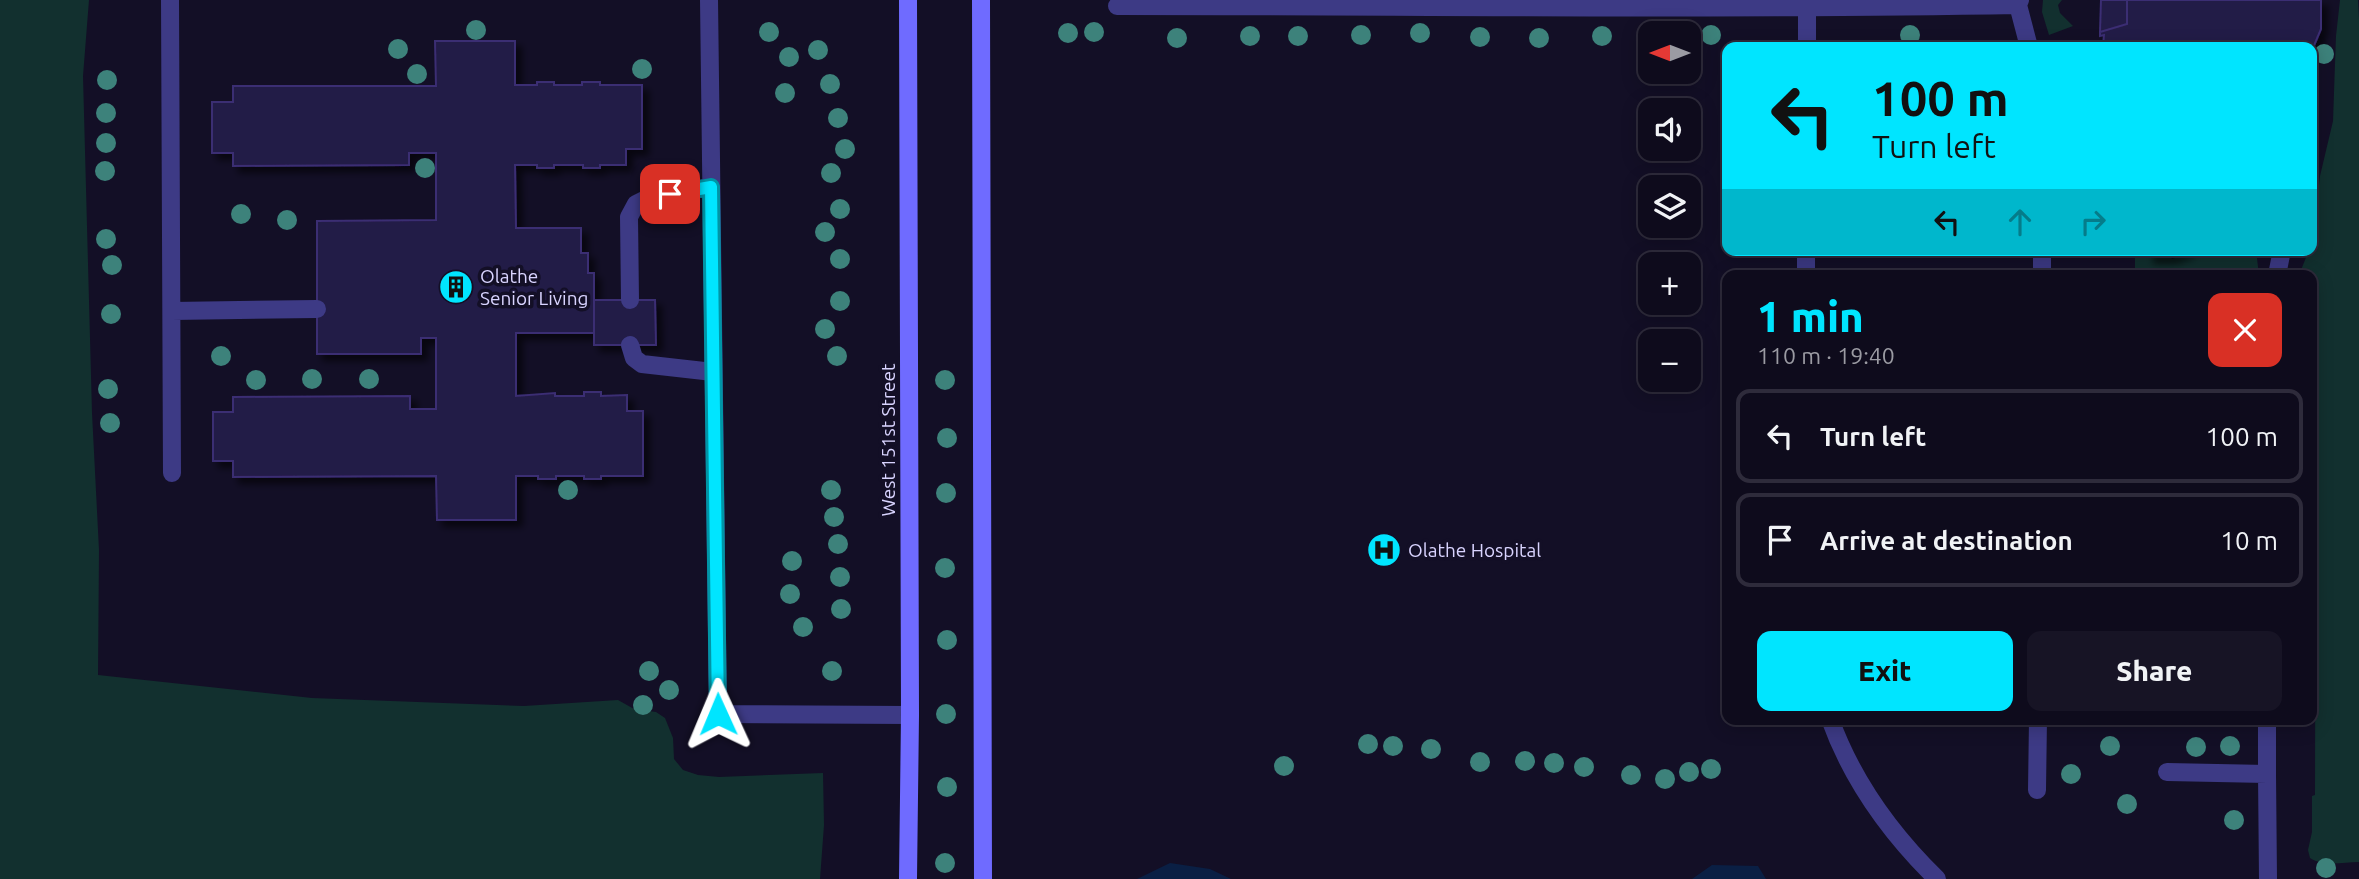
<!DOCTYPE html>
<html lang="en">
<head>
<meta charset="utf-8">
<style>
  body { margin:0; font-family:Ubuntu,sans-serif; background:#171425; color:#f1f3f6; height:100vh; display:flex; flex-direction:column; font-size:26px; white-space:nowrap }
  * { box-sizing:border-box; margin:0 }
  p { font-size:23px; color:#9b9ba3 }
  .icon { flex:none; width:38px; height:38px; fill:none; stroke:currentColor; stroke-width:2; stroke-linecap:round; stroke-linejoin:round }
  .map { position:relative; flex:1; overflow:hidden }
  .side { position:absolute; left:1722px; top:270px; width:595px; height:455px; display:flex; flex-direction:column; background:#0e0b1c; border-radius:14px; box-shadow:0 4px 18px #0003,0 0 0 2px #2e2b3b }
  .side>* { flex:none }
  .hud { position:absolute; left:1722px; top:42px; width:595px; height:214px; border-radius:14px; box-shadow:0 4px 18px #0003,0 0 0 2px #2e2b3b; background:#00e5ff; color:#111; overflow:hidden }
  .needle { width:46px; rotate:270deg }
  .fabs { position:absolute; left:1638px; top:21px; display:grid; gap:14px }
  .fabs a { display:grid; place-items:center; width:63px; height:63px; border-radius:14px; background:#0e0b1c; box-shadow:0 4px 18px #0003,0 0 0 2px #2e2b3b; font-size:35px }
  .pin { position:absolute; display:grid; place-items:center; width:60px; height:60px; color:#fff; margin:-30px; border-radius:14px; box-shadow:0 4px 10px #0006 }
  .me { position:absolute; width:77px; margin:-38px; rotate:359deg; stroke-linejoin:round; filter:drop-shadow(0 0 5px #0008) }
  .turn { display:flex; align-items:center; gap:24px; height:147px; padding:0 35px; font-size:32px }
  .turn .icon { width:91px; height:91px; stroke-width:2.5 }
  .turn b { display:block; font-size:49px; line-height:60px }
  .lanes { display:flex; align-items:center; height:66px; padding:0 35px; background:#0003; justify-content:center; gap:35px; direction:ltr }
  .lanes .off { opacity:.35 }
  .round { display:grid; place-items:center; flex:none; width:74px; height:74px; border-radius:14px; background:#171425 }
  .head { display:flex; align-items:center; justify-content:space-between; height:119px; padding:0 35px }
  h1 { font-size:42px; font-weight:800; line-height:52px; color:#00e5ff }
  .primary-button { display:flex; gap:14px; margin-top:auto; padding:14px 35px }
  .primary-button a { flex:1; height:80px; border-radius:14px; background:#00e5ff; color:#111; font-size:28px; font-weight:800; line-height:80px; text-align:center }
  .primary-button a+a { background:#171425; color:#f1f3f6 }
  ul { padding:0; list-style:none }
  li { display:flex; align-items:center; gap:21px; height:94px; margin:0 14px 10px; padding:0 21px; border:4px solid #2e2b3b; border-radius:14px }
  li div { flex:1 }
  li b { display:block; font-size:26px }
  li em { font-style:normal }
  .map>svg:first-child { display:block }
  .green { fill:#12302f }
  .water { fill:#0a1f44 }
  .building { fill:#241b47; stroke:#3b2d73; stroke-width:2; filter:url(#shadow) }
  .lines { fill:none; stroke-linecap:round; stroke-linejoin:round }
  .lane { stroke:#3d3a85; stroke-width:18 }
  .street { stroke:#3d3a85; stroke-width:18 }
  .secondary { stroke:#6f6bff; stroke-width:18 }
  .tree { fill:#3d827b }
  .route-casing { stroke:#0095a6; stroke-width:18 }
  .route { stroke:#00e5ff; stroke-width:12 }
  .labels { text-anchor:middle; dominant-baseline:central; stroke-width:7; stroke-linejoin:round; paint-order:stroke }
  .poi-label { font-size:19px; fill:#d9d4ff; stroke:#130f26; text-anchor:start }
  .street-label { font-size:19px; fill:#d9d4ff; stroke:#130f26 }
</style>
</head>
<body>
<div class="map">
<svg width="2359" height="879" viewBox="0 0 2359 879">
  <defs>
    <filter id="shadow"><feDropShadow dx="6" dy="6" stdDeviation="3.5" flood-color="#0009"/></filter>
  </defs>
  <rect width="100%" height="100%" fill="#130f26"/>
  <path class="green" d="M0 0H89L83 76 92 413 99 550 98 675 312 698 524 706 618 700 634 709 656 712 665 718 673 738 674 759 683 770 698 775 719 777 823 773 824 825 820 879H0Z
    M2043 0H2062L2058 5 2060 13 2073 26 2049 35 2042 12Z
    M2340 0H2358L2359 19V862C2343 862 2324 867 2310 858L2308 850 2312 832V796L2315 795 2316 330 2312 329V275H2299L2309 250H2312L2320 176 2333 121 2336 36Z
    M2135 250H2148V257H2171L2172 259 2200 250H2256L2259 275H2135Z"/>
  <path class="water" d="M1170 863 1210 869 1231 879H1137Z
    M1712 865 1758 866 1766 879H1692Z"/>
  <path class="building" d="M2101 0H2127V24L2100 32Z
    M2127 0H2321V29L2313 48 2103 47 2104 35 2100 36V32L2127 24Z
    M435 41H515V85H537V82H554V85H582V82H600V85H642V149H626V165H600V168H583V165H554V168H537V165H515L516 228H581V253H588V273H594V333H516V396L555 393V396H584V392H601V396L627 395V411H643V476H601V479H584V476H556V479H538V476H516V520H437L436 476 233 477V461H213V412H233V397L410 396V409H436V338H421V354H317V221L436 220V153H409V165L233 166V153H212V102H233V86H436Z
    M2148 250H2190L2171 257H2148Z
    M594 300H655L656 345H594Z"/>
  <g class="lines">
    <path class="lane" d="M170 0 172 473
      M709 0 718 714 910 715
      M2020 0 2018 5 2029 47
      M1117 6C1417 6 1718 10 2018 5
      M2042 250V275
      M2277 275 2282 250
      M630 300 629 217 636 204 650 197 711 187
      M172 311 317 309
      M630 345 634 358 642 364 713 372
      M2267 719V774
      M2167 772 2267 774 2268 879
      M2037 790 2038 719"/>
    <path class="street" d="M1807 47V0
      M1806 275V250
      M1830 719C1852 780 1891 834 1937 879"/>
    <path class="secondary" d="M908 0 910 715 908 879
      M981 0 983 879"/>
  </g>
  <g class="tree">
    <circle cx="476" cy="30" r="10"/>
    <circle cx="769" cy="32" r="10"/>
    <circle cx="1094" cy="32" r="10"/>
    <circle cx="1068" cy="33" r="10"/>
    <circle cx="1420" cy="33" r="10"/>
    <circle cx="1361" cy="35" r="10"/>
    <circle cx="1711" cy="35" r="10"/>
    <circle cx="1910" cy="35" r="10"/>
    <circle cx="1250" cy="36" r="10"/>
    <circle cx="1298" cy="36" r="10"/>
    <circle cx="1602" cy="36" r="10"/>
    <circle cx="1480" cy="37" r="10"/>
    <circle cx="1177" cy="38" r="10"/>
    <circle cx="1539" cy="38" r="10"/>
    <circle cx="398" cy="49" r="10"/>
    <circle cx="818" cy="50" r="10"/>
    <circle cx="2324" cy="54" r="10"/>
    <circle cx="789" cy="57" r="10"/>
    <circle cx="642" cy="69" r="10"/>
    <circle cx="417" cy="74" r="10"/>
    <circle cx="107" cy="80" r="10"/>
    <circle cx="830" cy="84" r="10"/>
    <circle cx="785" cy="93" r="10"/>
    <circle cx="106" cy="113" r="10"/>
    <circle cx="838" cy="118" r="10"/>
    <circle cx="106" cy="143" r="10"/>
    <circle cx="845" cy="149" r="10"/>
    <circle cx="425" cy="168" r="10"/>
    <circle cx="105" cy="171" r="10"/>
    <circle cx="831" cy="173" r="10"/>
    <circle cx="840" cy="209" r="10"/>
    <circle cx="241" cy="214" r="10"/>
    <circle cx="287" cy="220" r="10"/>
    <circle cx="825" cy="232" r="10"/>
    <circle cx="106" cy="239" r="10"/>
    <circle cx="840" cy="259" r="10"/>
    <circle cx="112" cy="265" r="10"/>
    <circle cx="840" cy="301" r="10"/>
    <circle cx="111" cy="314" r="10"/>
    <circle cx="825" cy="329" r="10"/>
    <circle cx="221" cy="356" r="10"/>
    <circle cx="837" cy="356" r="10"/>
    <circle cx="312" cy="379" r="10"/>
    <circle cx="369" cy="379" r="10"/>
    <circle cx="256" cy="380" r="10"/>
    <circle cx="945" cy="380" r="10"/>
    <circle cx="108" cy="389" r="10"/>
    <circle cx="110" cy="423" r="10"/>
    <circle cx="947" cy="438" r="10"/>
    <circle cx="568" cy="490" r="10"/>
    <circle cx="831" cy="490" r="10"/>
    <circle cx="946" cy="493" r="10"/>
    <circle cx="834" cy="517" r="10"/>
    <circle cx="838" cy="544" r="10"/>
    <circle cx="792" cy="561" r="10"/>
    <circle cx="945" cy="568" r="10"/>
    <circle cx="840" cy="577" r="10"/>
    <circle cx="790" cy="594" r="10"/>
    <circle cx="841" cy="609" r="10"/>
    <circle cx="803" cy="627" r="10"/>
    <circle cx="947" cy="640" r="10"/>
    <circle cx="649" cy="671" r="10"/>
    <circle cx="832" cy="671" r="10"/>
    <circle cx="669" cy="690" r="10"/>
    <circle cx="643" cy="705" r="10"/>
    <circle cx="946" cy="714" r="10"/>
    <circle cx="1368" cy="744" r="10"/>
    <circle cx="1393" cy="746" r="10"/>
    <circle cx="2110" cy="746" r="10"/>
    <circle cx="2230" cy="746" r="10"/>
    <circle cx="2196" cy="747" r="10"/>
    <circle cx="1431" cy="749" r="10"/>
    <circle cx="1525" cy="761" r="10"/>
    <circle cx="1480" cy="762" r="10"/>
    <circle cx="1554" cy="763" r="10"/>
    <circle cx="1284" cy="766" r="10"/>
    <circle cx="1584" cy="767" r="10"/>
    <circle cx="1711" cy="769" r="10"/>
    <circle cx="1689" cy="772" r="10"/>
    <circle cx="2071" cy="774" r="10"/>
    <circle cx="1631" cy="775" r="10"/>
    <circle cx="1665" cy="779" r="10"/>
    <circle cx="947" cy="787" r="10"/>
    <circle cx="2127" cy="804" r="10"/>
    <circle cx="2234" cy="820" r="10"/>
    <circle cx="945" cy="863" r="10"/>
    <circle cx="2326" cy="868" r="10"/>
  </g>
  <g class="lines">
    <g class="route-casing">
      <path id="route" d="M670 194 711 187 718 714"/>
    </g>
    <use href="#route" class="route"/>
  </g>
  <defs>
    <g id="building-disc" transform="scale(1.75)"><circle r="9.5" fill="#00e5ff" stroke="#130f26"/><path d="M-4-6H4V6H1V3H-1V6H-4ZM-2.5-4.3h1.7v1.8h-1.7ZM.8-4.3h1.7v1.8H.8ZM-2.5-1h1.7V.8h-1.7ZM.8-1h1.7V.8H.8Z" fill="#111"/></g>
    <g id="hospital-disc" transform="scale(1.75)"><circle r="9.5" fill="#00e5ff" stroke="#130f26"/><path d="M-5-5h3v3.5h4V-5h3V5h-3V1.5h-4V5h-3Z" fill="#111"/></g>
  </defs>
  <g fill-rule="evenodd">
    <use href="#building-disc" x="456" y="287"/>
    <use href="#hospital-disc" x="1384" y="550"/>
  </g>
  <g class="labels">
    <g class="poi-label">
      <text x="480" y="276">Olathe<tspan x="480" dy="22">Senior Living</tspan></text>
      <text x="1408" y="550">Olathe Hospital</text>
    </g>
    <g class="street-label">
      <text transform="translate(888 440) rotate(-90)">West 151st Street</text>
    </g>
  </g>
</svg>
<div class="fabs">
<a><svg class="needle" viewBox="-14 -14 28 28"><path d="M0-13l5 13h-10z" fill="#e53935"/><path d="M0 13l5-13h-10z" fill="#9b9ba3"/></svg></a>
<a><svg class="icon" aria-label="sound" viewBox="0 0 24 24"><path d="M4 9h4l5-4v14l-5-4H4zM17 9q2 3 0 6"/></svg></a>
<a><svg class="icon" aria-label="layers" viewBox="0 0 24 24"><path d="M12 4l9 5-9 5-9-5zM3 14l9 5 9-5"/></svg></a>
<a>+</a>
<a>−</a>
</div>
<div class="pin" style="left:670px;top:194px;background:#d93025"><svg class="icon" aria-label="arrive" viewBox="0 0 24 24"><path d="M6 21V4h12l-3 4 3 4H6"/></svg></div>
<svg class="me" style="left:718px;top:714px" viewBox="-20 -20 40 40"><path d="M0-17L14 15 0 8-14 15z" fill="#00e5ff" stroke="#fff" stroke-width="4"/></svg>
<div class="hud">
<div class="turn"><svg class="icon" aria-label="left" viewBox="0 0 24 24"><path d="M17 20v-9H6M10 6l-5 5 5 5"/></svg><div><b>100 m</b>Turn left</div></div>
<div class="lanes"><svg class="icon" aria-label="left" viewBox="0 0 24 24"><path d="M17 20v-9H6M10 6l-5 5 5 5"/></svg><svg class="icon off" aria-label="ahead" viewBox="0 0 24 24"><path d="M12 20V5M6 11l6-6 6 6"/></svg><svg class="icon off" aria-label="right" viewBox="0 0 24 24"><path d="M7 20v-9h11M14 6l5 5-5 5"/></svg></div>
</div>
<section class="side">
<div class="head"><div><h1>1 min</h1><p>110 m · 19:40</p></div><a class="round" style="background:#d93025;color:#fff"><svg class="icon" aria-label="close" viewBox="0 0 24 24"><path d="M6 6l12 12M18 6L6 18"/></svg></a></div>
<ul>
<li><svg class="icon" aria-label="left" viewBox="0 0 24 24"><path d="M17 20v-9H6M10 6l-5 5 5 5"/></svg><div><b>Turn left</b></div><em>100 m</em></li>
<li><svg class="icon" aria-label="arrive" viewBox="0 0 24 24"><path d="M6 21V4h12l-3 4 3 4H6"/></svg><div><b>Arrive at destination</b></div><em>10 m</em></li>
</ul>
<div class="primary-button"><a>Exit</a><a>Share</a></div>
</section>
</div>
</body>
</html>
